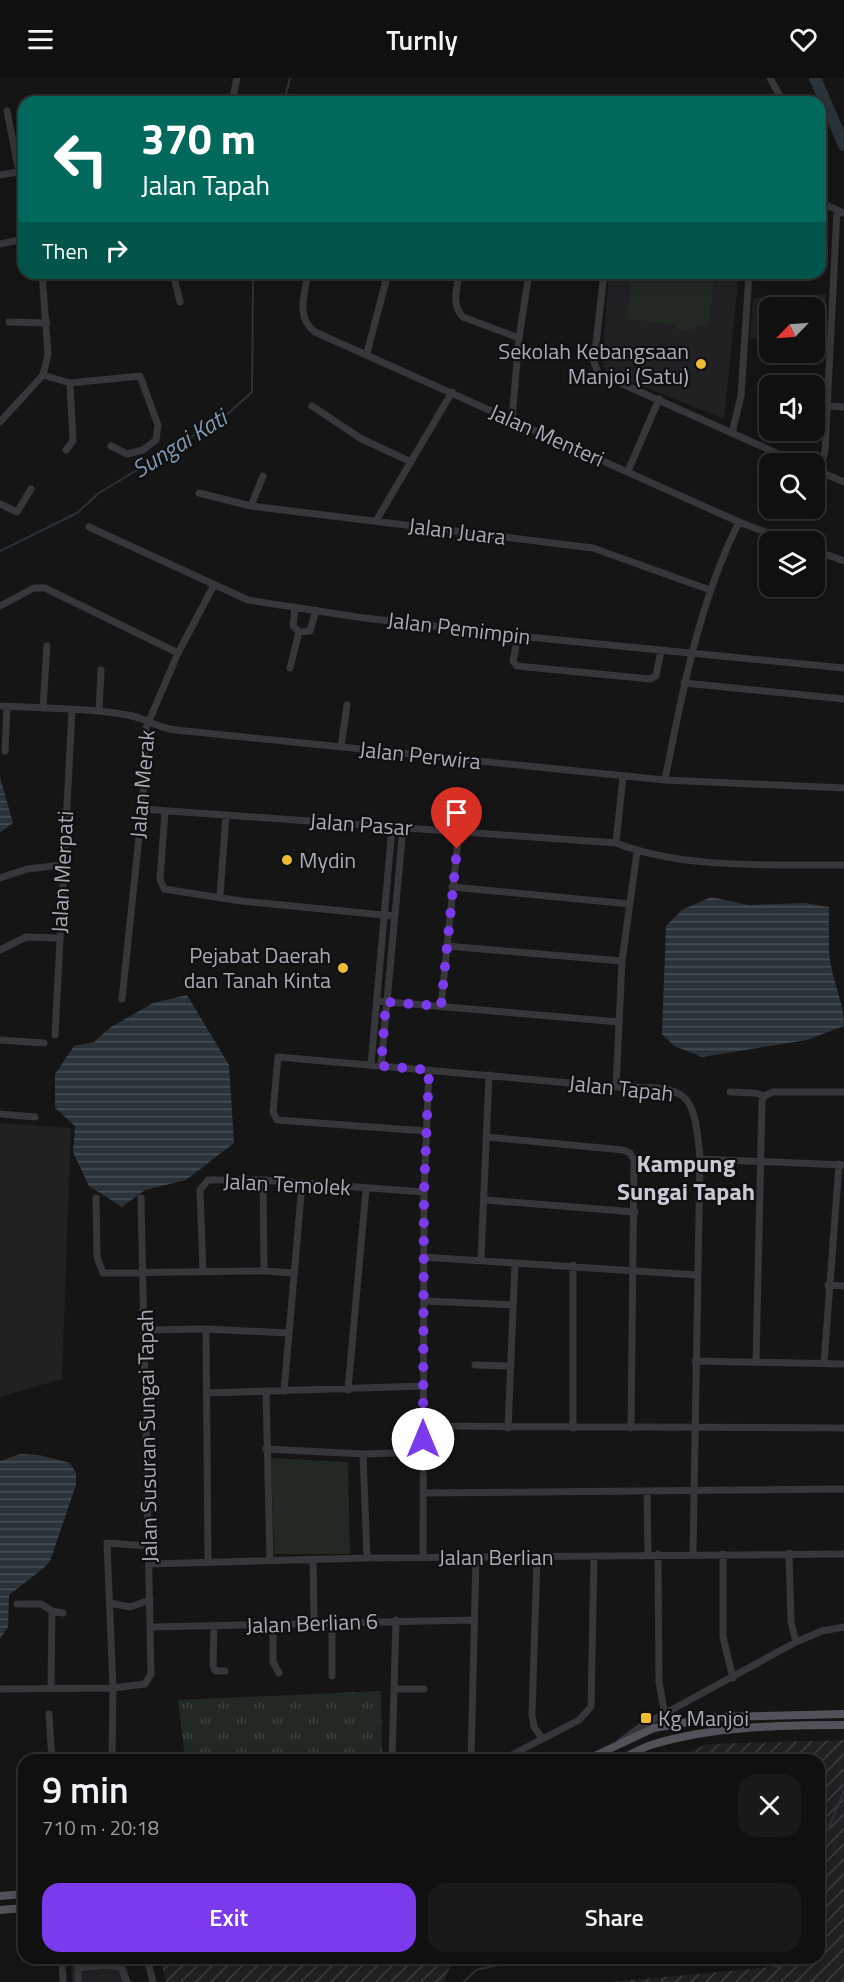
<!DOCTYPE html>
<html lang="en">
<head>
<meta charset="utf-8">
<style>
  body { margin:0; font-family:"Titillium Web",sans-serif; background:#191919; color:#f1f3f6; height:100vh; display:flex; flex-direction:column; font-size:22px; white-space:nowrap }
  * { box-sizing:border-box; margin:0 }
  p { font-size:20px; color:#9c9d9f }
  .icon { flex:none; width:33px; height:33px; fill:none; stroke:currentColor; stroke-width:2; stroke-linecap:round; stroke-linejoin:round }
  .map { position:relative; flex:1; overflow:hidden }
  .side { position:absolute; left:18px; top:1676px; width:807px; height:210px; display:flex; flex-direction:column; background:#101010; border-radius:18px; box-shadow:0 3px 15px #0003,0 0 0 2px #303030 }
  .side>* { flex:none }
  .hud { position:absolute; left:18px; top:18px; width:808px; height:183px; border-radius:18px; box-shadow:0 3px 15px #0003,0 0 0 2px #303030; background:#00695c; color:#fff; overflow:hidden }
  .needle { width:39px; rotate:245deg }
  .controls { position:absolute; left:759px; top:219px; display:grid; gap:12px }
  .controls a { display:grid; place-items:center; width:66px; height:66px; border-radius:12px; background:#101010; box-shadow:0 3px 15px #0003,0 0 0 2px #303030; font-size:30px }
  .pin { position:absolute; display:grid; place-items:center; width:51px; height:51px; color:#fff; margin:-62px -26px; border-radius:50% 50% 50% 0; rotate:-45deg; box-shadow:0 0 6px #0007 }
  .pin .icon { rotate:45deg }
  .me { position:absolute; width:66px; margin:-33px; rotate:0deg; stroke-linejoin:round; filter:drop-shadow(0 0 4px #0008) }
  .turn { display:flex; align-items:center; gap:21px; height:126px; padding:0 24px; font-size:27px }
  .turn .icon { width:78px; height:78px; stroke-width:2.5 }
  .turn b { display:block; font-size:42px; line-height:51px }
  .then { display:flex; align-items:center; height:57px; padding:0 24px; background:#0003; gap:12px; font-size:22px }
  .round { display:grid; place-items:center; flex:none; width:63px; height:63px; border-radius:18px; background:#191919 }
  .head { display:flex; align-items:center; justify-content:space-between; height:102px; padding:0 24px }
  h1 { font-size:36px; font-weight:600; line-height:45px }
  .primary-button { display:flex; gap:12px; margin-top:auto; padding:12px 24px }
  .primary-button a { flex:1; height:69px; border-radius:18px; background:#7c3aed; color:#fff; font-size:24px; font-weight:600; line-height:69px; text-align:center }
  .primary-button a+a { background:#191919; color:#f1f3f6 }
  header { display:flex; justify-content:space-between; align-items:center; height:78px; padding:0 24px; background:#101010; font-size:27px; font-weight:600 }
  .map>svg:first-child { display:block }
  .built { fill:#212123 }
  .industrial { fill:url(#industrial-furrows) }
  .grass { fill:url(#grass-tufts) }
  .park { fill:#212922 }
  .water { fill:url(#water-rules) }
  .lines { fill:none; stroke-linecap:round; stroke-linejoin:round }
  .stream { stroke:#2b333a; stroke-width:2 }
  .river { stroke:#2b333a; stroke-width:12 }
  .minor { stroke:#36363b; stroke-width:7 }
  .major { stroke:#52535a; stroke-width:8 }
  .route { stroke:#7c3aed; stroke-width:10; stroke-dasharray:0 18 }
  .poi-dot { fill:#eebb35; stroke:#101011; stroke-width:2 }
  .labels { text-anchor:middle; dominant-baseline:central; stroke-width:4.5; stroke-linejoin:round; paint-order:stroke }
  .poi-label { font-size:22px; fill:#a7abb6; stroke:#101011; text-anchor:end }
  .street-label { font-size:22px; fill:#a7abb6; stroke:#101011 }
  .water-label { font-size:24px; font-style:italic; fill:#7e96b1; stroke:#101011 }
  .neighbourhood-label { font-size:24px; font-weight:bold; fill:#c8cad3; stroke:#101011 }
</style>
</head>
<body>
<header><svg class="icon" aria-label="menu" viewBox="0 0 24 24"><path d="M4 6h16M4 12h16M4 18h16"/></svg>Turnly<svg class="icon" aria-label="heart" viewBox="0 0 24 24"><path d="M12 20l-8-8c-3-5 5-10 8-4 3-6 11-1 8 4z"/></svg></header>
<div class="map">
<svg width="844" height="1904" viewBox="0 0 844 1904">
  <defs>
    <pattern id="industrial-furrows" width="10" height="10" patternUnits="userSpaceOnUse" patternTransform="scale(1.5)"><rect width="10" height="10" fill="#212123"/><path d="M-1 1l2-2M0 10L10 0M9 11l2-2" fill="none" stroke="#3e3f41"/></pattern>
    <pattern id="grass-tufts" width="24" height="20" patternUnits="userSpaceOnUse" patternTransform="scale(1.5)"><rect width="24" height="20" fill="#212922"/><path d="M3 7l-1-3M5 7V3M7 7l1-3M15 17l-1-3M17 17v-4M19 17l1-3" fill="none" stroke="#3e4540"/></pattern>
    <pattern id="water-rules" width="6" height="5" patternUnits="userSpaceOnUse" patternTransform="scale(1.5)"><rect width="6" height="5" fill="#2b333a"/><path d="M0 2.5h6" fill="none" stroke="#474e54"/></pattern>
  </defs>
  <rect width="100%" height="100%" fill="#151516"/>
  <path class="built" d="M609 195H631L628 241 676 247V252L696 254 698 248H709L715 195H739L724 341 605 293 602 283Z
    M826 216 824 262 815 261 814 230H770L769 261H750L753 220Z
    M0 1045 71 1050 62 1301 0 1319Z
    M126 1884 130 1904H72L71 1886Z"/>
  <path class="industrial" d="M844 1662V1904H611L803 1886 807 1880H819V1857L829 1839 819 1837V1682L672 1681 707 1666Z
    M160 1880H492L450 1888 444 1904H166Z"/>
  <path class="grass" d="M381 1613 382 1681H185L178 1622Z"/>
  <path class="park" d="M631 195H715L709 248H698L696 254 676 252 675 247 627 241Z
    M271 1380 348 1384 350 1476H274Z"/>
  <path class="water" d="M0 699 13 745 0 754Z
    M711 819 748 827 805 825 829 829C829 847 828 865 830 882 833 905 844 925 844 948L807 962 702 979 674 968 662 956 666 848 682 832Z
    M187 917 229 987 234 1065 186 1102 145 1112 122 1129 89 1108 73 1074 75 1048 55 1030V996L74 968 94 964 111 949 153 925Z
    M20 1376 39 1377 70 1385 76 1395V1407L50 1483 45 1489 9 1517 8 1549 0 1561V1383Z"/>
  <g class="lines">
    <path class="stream" d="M284 24 290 0
      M0 473 77 435 99 415 223 340 252 314 253 203 258 195
      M819 1773 844 1713
      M757 1880 778 1889 801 1880
      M464 1904 476 1892 528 1880"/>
    <path class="river" d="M815 0 844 67"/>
    <path class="minor" d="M770 0 783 24
      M232 24 237 0
      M7 33 19 94
      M0 97 24 93
      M820 124 844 135
      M0 166 24 161
      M173 195 180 224
      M308 195C305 216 295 239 315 254L739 444 791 464
      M459 195C457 211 451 227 463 239L519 260
      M604 195 594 284 598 295 801 386
      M9 244 47 245
      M367 275 388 195
      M43 297 70 305 140 298 158 347 156 362 143 372 127 376 111 368
      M312 328 360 360 411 384
      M828 328 844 329
      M512 341 519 260 529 195
      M0 344 43 297 48 276 42 195
      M732 355 741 318 749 195
      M66 372 73 363 70 305
      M816 392 844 404
      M628 393 659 321
      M819 393 825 373 837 132
      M199 415 251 428 593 470 710 512
      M0 426 17 434 31 411
      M251 428 263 398
      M376 443 452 314
      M89 449 248 522 357 539 518 558 844 590
      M814 472 844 483
      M0 528 34 510H45L178 575
      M295 529 293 548 299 554 310 553 316 532
      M518 558 513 583 517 588 650 601 656 598 661 572
      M290 590 299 554
      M684 605 844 621
      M0 628C42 630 86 630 128 637 145 640 158 650 176 652L665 702 844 710
      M43 630 47 568
      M99 633 101 592
      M341 669 347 627
      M5 673 7 629
      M665 702C682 615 699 524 739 444
      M142 731 616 765C686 792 770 786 844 787
      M165 733 160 801 164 811 241 823 394 838
      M616 765 623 698
      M0 800 27 791 62 787
      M452 809 630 826
      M220 818 226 737
      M447 868 622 883
      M0 872 26 859 58 860
      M122 921 143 721 146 650 178 575 214 507
      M377 923 619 944
      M441 928 459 752
      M55 957 72 632
      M0 962 44 965
      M371 987 392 749
      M381 988 403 750
      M616 1009 622 883 637 774
      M730 1014 755 1015 764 1018
      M0 1036 35 1039
      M426 1053 277 1042 273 1034 278 979 616 1009C686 1010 694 1007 700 1081L693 1475
      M487 1059 623 1072 630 1075 634 1082 631 1350
      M700 1081 844 1087
      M263 1102 264 1193
      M96 1120 97 1179 103 1195 264 1193 294 1195
      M485 1122 635 1134
      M423 1179 696 1197
      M481 1181 489 997
      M203 1194 200 1112 208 1102H263L424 1114
      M828 1207 844 1208
      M424 1223 513 1227
      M206 1251 208 1485
      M145 1252 206 1251 288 1255
      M695 1283 844 1286
      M756 1284 762 1023 764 1018 773 1014H844
      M824 1285 839 1086
      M475 1287 511 1288
      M348 1312 366 1111
      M266 1313 270 1483
      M284 1313 302 1106
      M207 1315 423 1308
      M423 1348 844 1350
      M508 1350 515 1185
      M573 1350V1187
      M266 1371 363 1376 423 1374
      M363 1376 367 1480
      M647 1413 648 1477
      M423 1415 844 1411
      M789 1475 791 1544 796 1564
      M658 1476 659 1604 665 1637
      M723 1476V1559L733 1600
      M423 1479 424 1114 429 992
      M537 1480 532 1637 534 1649 542 1660
      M313 1481 314 1544
      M149 1486 367 1480 844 1476
      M110 1525 130 1529 150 1522
      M17 1526H41L52 1533 63 1535
      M332 1543V1598
      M273 1545V1584L279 1595
      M214 1548 213 1587 215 1593H225
      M150 1549 474 1542
      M51 1610 52 1533
      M0 1611 113 1610 145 1606 151 1596 141 1120
      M394 1611H424
      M49 1636 52 1682
      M620 1664 640 1649 796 1564 822 1553 844 1549
      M112 1682 113 1610 107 1465 149 1468
      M392 1682 396 1542
      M471 1682 476 1480
      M502 1682 579 1642 591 1629 594 1479
      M62 1880 63 1904
      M147 1880 153 1904
      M78 1904V1890L106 1887 121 1889 127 1904"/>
    <path class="major" d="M586 1682 654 1650 717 1639 844 1636
      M620 1682C631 1676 643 1669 654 1666 715 1648 781 1647 844 1647
      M0 1818 24 1816
      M0 1832 24 1830"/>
  </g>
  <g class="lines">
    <path class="route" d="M423 1361 424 1114 429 992 381 988 386 924 441 928 457 771"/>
  </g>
  <g class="poi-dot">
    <circle cx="701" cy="286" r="6"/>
    <circle cx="287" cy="782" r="6"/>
    <circle cx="343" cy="890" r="6"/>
    <rect x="640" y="1634" width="12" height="12" rx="3"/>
  </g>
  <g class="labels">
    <g class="poi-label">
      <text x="689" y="273">Sekolah Kebangsaan<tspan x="689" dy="25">Manjoi (Satu)</tspan></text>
      <text x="299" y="782" text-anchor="start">Mydin</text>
      <text x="331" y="877">Pejabat Daerah<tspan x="331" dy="25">dan Tanah Kinta</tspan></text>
      <text x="658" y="1640" text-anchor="start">Kg Manjoi</text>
    </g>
    <g class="street-label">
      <text transform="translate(547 357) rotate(24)">Jalan Menteri</text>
      <text transform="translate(457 453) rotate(7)">Jalan Juara</text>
      <text transform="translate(459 550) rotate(7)">Jalan Pemimpin</text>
      <text transform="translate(420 677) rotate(6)">Jalan Perwira</text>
      <text transform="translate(142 706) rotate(-85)">Jalan Merak</text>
      <text transform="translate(361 746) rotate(4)">Jalan Pasar</text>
      <text transform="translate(62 794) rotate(-87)">Jalan Merpati</text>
      <text transform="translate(621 1010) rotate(6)">Jalan Tapah</text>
      <text transform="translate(287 1106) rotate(3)">Jalan Temolek</text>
      <text transform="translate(147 1358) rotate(-91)">Jalan Susuran Sungai Tapah</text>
      <text x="496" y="1479">Jalan Berlian</text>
      <text transform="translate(312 1545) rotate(-2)">Jalan Berlian 6</text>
    </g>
    <g class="water-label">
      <text transform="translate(179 365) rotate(-32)">Sungai Kati</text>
    </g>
    <g class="neighbourhood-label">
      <text x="686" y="1085">Kampung<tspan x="686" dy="28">Sungai Tapah</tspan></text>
    </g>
  </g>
</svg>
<div class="controls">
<a><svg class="needle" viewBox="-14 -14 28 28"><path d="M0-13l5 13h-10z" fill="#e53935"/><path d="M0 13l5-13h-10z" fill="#9c9d9f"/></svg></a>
<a><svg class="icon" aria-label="sound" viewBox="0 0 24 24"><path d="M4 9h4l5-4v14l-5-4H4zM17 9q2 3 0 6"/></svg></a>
<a><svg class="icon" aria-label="search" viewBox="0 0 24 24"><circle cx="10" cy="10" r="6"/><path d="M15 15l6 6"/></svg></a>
<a><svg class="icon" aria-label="layers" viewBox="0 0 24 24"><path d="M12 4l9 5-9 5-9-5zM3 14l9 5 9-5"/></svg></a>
</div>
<div class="pin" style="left:457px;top:771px;background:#d93025"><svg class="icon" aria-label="arrive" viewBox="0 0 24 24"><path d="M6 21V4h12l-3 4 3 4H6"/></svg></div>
<svg class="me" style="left:423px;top:1361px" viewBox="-20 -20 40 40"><circle r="19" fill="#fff"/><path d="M0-13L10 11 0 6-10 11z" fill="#7c3aed"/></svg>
<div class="hud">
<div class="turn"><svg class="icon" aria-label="left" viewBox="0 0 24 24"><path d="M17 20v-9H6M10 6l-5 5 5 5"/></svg><div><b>370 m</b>Jalan Tapah</div></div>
<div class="then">Then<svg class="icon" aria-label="right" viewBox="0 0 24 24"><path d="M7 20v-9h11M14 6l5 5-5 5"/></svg></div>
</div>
<section class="side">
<div class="head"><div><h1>9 min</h1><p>710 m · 20:18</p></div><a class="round"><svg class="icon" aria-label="close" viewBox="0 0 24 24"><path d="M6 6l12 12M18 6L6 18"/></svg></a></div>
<div class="primary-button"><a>Exit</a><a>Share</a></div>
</section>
</div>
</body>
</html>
